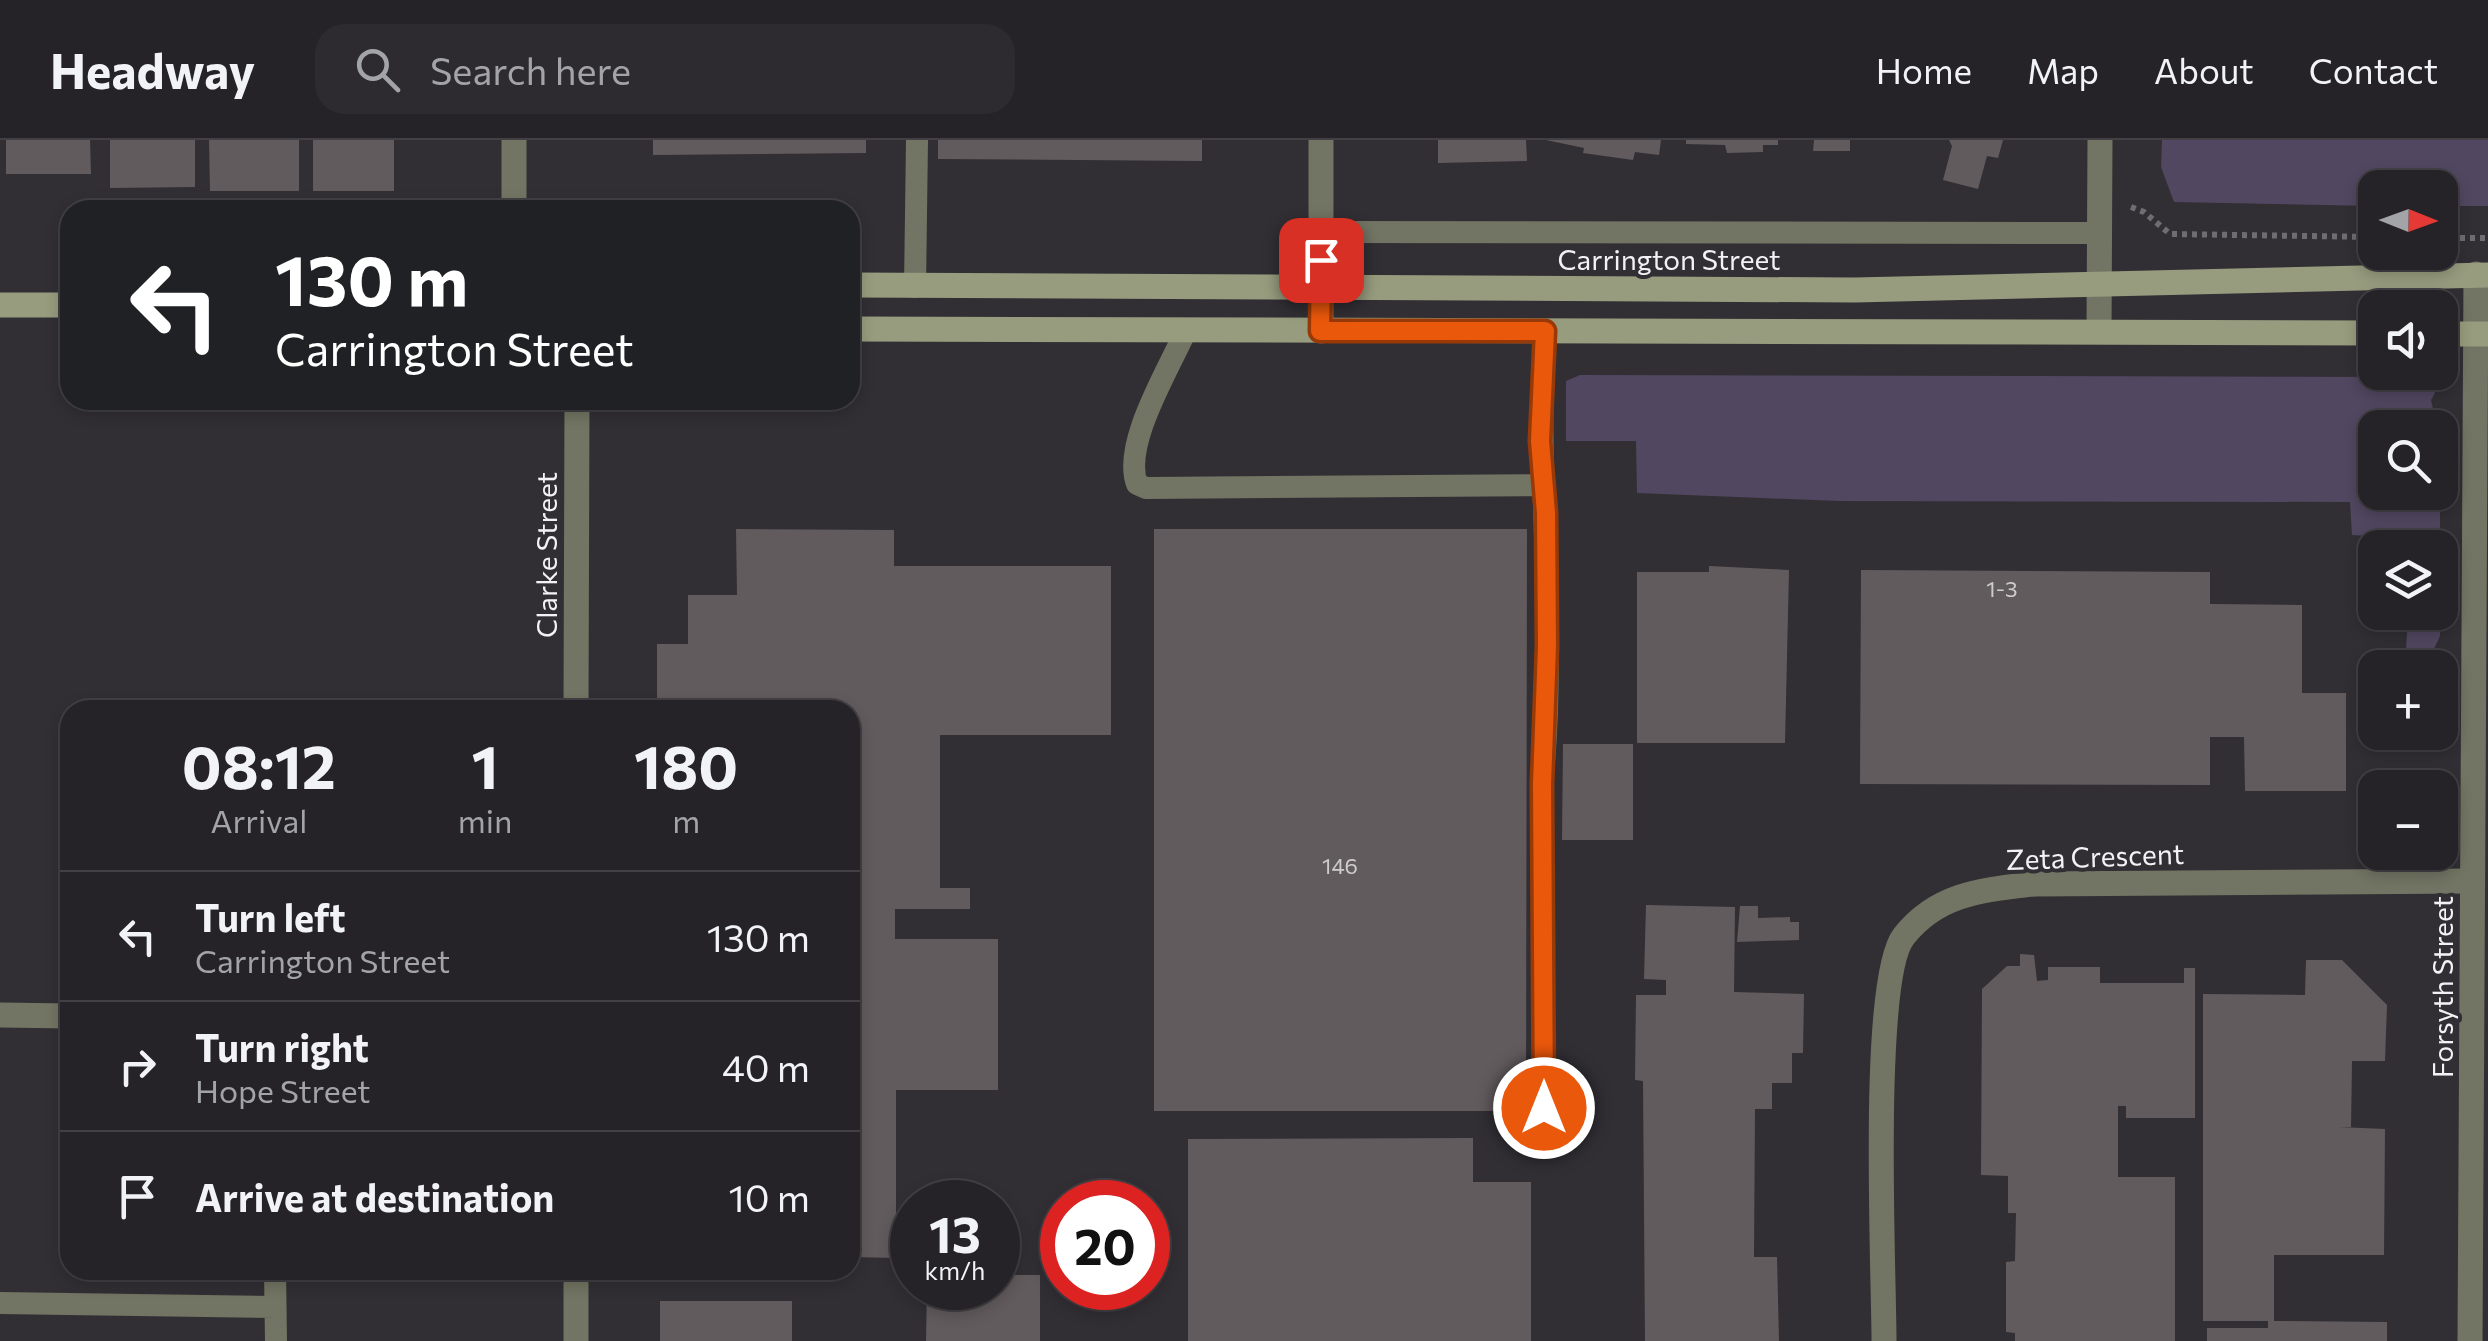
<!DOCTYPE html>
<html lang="en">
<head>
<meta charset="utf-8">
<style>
  body { margin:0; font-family:Commissioner,sans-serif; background:#2d2b2f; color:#f1f3f6; height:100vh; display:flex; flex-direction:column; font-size:38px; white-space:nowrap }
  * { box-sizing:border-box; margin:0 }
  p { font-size:32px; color:#a3a4a7 }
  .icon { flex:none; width:55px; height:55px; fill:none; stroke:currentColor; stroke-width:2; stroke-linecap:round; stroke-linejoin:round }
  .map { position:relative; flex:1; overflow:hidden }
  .drawer { position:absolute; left:60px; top:560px; width:800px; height:580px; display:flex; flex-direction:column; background:#252327; border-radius:30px; box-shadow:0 5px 15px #0003,0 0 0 2px #424044 }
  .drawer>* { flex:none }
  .banner { position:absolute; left:60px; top:60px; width:800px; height:210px; border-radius:30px; box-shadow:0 5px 15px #0003,0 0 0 2px #424044; background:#202124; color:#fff; overflow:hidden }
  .needle { width:65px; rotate:91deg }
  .buttons { position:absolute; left:2358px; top:30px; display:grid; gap:20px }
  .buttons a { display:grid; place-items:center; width:100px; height:100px; border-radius:20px; background:#252327; box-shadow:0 5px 15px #0003,0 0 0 2px #424044; font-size:50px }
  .speed { position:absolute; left:890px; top:1040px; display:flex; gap:20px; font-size:50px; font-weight:700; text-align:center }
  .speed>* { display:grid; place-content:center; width:130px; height:130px; border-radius:50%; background:#252327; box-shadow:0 5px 15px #0003,0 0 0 2px #424044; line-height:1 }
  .speed small { font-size:25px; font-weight:400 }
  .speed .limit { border:15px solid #d22; background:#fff; color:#111 }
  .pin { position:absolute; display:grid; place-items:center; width:85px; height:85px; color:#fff; margin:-42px; border-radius:20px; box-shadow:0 5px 15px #0006 }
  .me { position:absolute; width:110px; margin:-55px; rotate:0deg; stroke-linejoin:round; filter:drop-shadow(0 0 8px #0008) }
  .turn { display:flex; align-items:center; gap:35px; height:210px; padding:0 50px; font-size:45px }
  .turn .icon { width:130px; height:130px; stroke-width:2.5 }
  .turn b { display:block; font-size:70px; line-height:85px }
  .eta { display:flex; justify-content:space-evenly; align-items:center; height:170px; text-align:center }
  .eta b { font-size:60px; font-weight:700; line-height:70px }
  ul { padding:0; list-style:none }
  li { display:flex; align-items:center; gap:30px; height:130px; padding:0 50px; border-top:2px solid #424044 }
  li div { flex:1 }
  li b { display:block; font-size:38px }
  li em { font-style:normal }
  header { display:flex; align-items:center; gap:60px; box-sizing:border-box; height:140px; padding:0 50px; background:#252327; border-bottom:2px solid #424044 }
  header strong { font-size:48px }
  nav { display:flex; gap:55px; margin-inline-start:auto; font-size:35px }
  .search { width:700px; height:90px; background:#2d2b2f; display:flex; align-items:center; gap:25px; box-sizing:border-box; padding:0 35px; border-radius:30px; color:#a3a4a7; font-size:38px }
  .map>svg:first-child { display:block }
  .green { fill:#514760 }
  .building { fill:#625b5e }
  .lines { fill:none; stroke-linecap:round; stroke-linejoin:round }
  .path { stroke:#6f6d71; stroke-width:6; stroke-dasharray:5 5; stroke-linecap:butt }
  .service { stroke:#727563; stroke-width:22 }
  .minor { stroke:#727563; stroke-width:25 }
  .tertiary { stroke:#727563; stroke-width:25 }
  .secondary { stroke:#979c7e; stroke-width:25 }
  .route-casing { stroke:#983908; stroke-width:25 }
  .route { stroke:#ea580c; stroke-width:18 }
  .labels { text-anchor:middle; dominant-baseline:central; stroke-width:8; stroke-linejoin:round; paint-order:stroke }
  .number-label { font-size:22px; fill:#ceccce }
  .street-label { font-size:28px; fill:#f2f1f4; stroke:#312f34 }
</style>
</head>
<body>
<header>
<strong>Headway</strong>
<div class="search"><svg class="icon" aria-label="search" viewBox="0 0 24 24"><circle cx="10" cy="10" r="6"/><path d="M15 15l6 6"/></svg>Search here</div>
<nav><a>Home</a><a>Map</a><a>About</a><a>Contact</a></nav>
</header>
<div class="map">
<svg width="2488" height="1201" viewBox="0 0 2488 1201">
  <rect width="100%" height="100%" fill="#312f34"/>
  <path class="green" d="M2162 0H2488V66H2440V48H2375V66L2174 62 2161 27Z
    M1580 235 2412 237 2427 243 2435 253 2431 260 2437 287 2375 288V352L2440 353V407L2375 408 2372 443 2370 396 2352 395 2350 362 1839 361 1637 353 1636 301H1566V241Z
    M2440 409V496L2434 509 2406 511 2408 473 2440 472Z"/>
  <path class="building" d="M6 0H90L91 34H6Z
    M110 0H195V47L110 48Z
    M209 0H299V51H210Z
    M313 0H394V51H313Z
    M653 0H866V13L653 15Z
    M938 0H1202V21L938 19Z
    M1438 0H1526L1527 21 1438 23Z
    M1546 0H1661L1659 15 1635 12 1633 20 1583 13 1584 8Z
    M1686 0H1778V5H1763V12L1727 13 1725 5 1686 4Z
    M1814 0H1850V11H1813Z
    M1949 0H2003L1998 18 1987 16 1978 49 1943 40 1952 6Z
    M736 389 894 390V426H1111V595H940V748H970V769H895V799H998V950H896V1118L851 1117 850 570H657V504H688V455H737Z
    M1154 389H1527L1526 971H1154Z
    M1709 426 1789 430 1785 603H1637V432H1709Z
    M1861 430 2210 432V464L2302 465V553H2346V651H2245L2244 597H2210V645L1860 644Z
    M1563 604H1633V700H1562Z
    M1646 765 1735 767 1734 852 1804 854 1803 913H1792V943H1772V969H1755L1754 1117H1777L1779 1201H1645L1643 941 1635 940 1636 855H1666V840L1644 839Z
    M1740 766H1758V778L1790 777V782H1799V800L1737 802Z
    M2020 814 2034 815 2037 841 2048 840V827H2100V843H2184V828H2195V978H2126V966H2118V1037H2175V1201H2015V1193L2006 1192V1122L2015 1121 2016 1073H2008V1036L1981 1035 1982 849 2007 826H2020Z
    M2306 820H2342L2387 865 2385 921H2352L2351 987H2338L2385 989 2384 1115H2274V1181L2387 1182V1201H2207V1188H2268V1181H2203V854L2305 855Z
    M1473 998V1042H1531V1201H1188V999Z
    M998 1135H1040V1201H926L927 1148H998Z
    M660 1161H792V1201H660Z"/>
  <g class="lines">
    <path class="path" d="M2131 67 2144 72 2170 94 2375 97
      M2440 98H2488"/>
    <path class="service" d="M1321 92 2100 93
      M915 147 917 0
      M1186 190C1169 229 1122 304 1137 344L1146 348 1544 345
      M1544 969 1542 644C1558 494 1535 342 1545 191
      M275 1130 276 1201
      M0 1163 275 1167"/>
    <path class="minor" d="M514 70V0
      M1321 191V0
      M576 570 577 260
      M0 875 70 876
      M576 1130V1201
      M1884 1201C1884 1132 1870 838 1904 796 1938 753 1983 750 2034 744L2472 741"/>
    <path class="tertiary" d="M2099 191 2100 0
      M2470 1201 2476 134"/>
    <path class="secondary" d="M850 145 1855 150 2488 135
      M0 165H70
      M850 189 2375 193
      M2440 194H2488"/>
  </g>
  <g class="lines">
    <g class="route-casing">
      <path id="route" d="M1321 120 1320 191H1545L1540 301 1546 373 1547 506 1542 644 1544 968"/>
    </g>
    <use href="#route" class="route"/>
  </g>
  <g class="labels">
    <g class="number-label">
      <text x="2002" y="448">1-3</text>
      <text x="1340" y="725">146</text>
    </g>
    <g class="street-label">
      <text x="1669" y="119">Carrington Street</text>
      <text transform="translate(546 415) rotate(-90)">Clarke Street</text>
      <text transform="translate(2095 716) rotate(-2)">Zeta Crescent</text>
      <text transform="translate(2442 847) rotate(-90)">Forsyth Street</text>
    </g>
  </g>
</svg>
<div class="buttons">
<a><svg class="needle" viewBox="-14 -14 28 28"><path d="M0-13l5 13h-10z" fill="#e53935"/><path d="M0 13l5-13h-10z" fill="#a3a4a7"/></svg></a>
<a><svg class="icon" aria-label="sound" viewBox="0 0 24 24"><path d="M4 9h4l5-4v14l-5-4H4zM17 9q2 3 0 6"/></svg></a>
<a><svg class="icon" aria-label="search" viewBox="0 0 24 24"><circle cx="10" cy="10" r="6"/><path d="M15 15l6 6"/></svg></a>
<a><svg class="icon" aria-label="layers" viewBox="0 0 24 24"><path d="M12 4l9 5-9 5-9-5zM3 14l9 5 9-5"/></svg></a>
<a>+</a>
<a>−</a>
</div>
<div class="speed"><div>13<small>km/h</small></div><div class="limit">20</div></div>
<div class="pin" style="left:1321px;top:120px;background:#d93025"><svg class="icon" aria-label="arrive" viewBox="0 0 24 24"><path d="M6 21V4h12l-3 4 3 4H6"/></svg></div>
<svg class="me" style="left:1544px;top:968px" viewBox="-20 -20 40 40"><circle r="17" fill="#ea580c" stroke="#fff" stroke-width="3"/><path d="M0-11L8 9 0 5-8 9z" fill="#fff"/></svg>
<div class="banner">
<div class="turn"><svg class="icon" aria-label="left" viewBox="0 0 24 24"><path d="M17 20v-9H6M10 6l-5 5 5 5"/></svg><div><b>130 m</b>Carrington Street</div></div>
</div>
<section class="drawer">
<div class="eta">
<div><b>08:12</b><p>Arrival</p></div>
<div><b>1</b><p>min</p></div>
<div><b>180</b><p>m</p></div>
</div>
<ul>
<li><svg class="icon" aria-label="left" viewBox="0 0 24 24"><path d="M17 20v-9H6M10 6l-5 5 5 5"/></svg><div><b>Turn left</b><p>Carrington Street</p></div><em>130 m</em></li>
<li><svg class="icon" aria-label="right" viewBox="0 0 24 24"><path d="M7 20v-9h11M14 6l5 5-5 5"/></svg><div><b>Turn right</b><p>Hope Street</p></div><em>40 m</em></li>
<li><svg class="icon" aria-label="arrive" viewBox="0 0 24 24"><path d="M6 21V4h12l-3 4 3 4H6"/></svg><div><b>Arrive at destination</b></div><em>10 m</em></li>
</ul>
</section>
</div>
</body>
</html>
